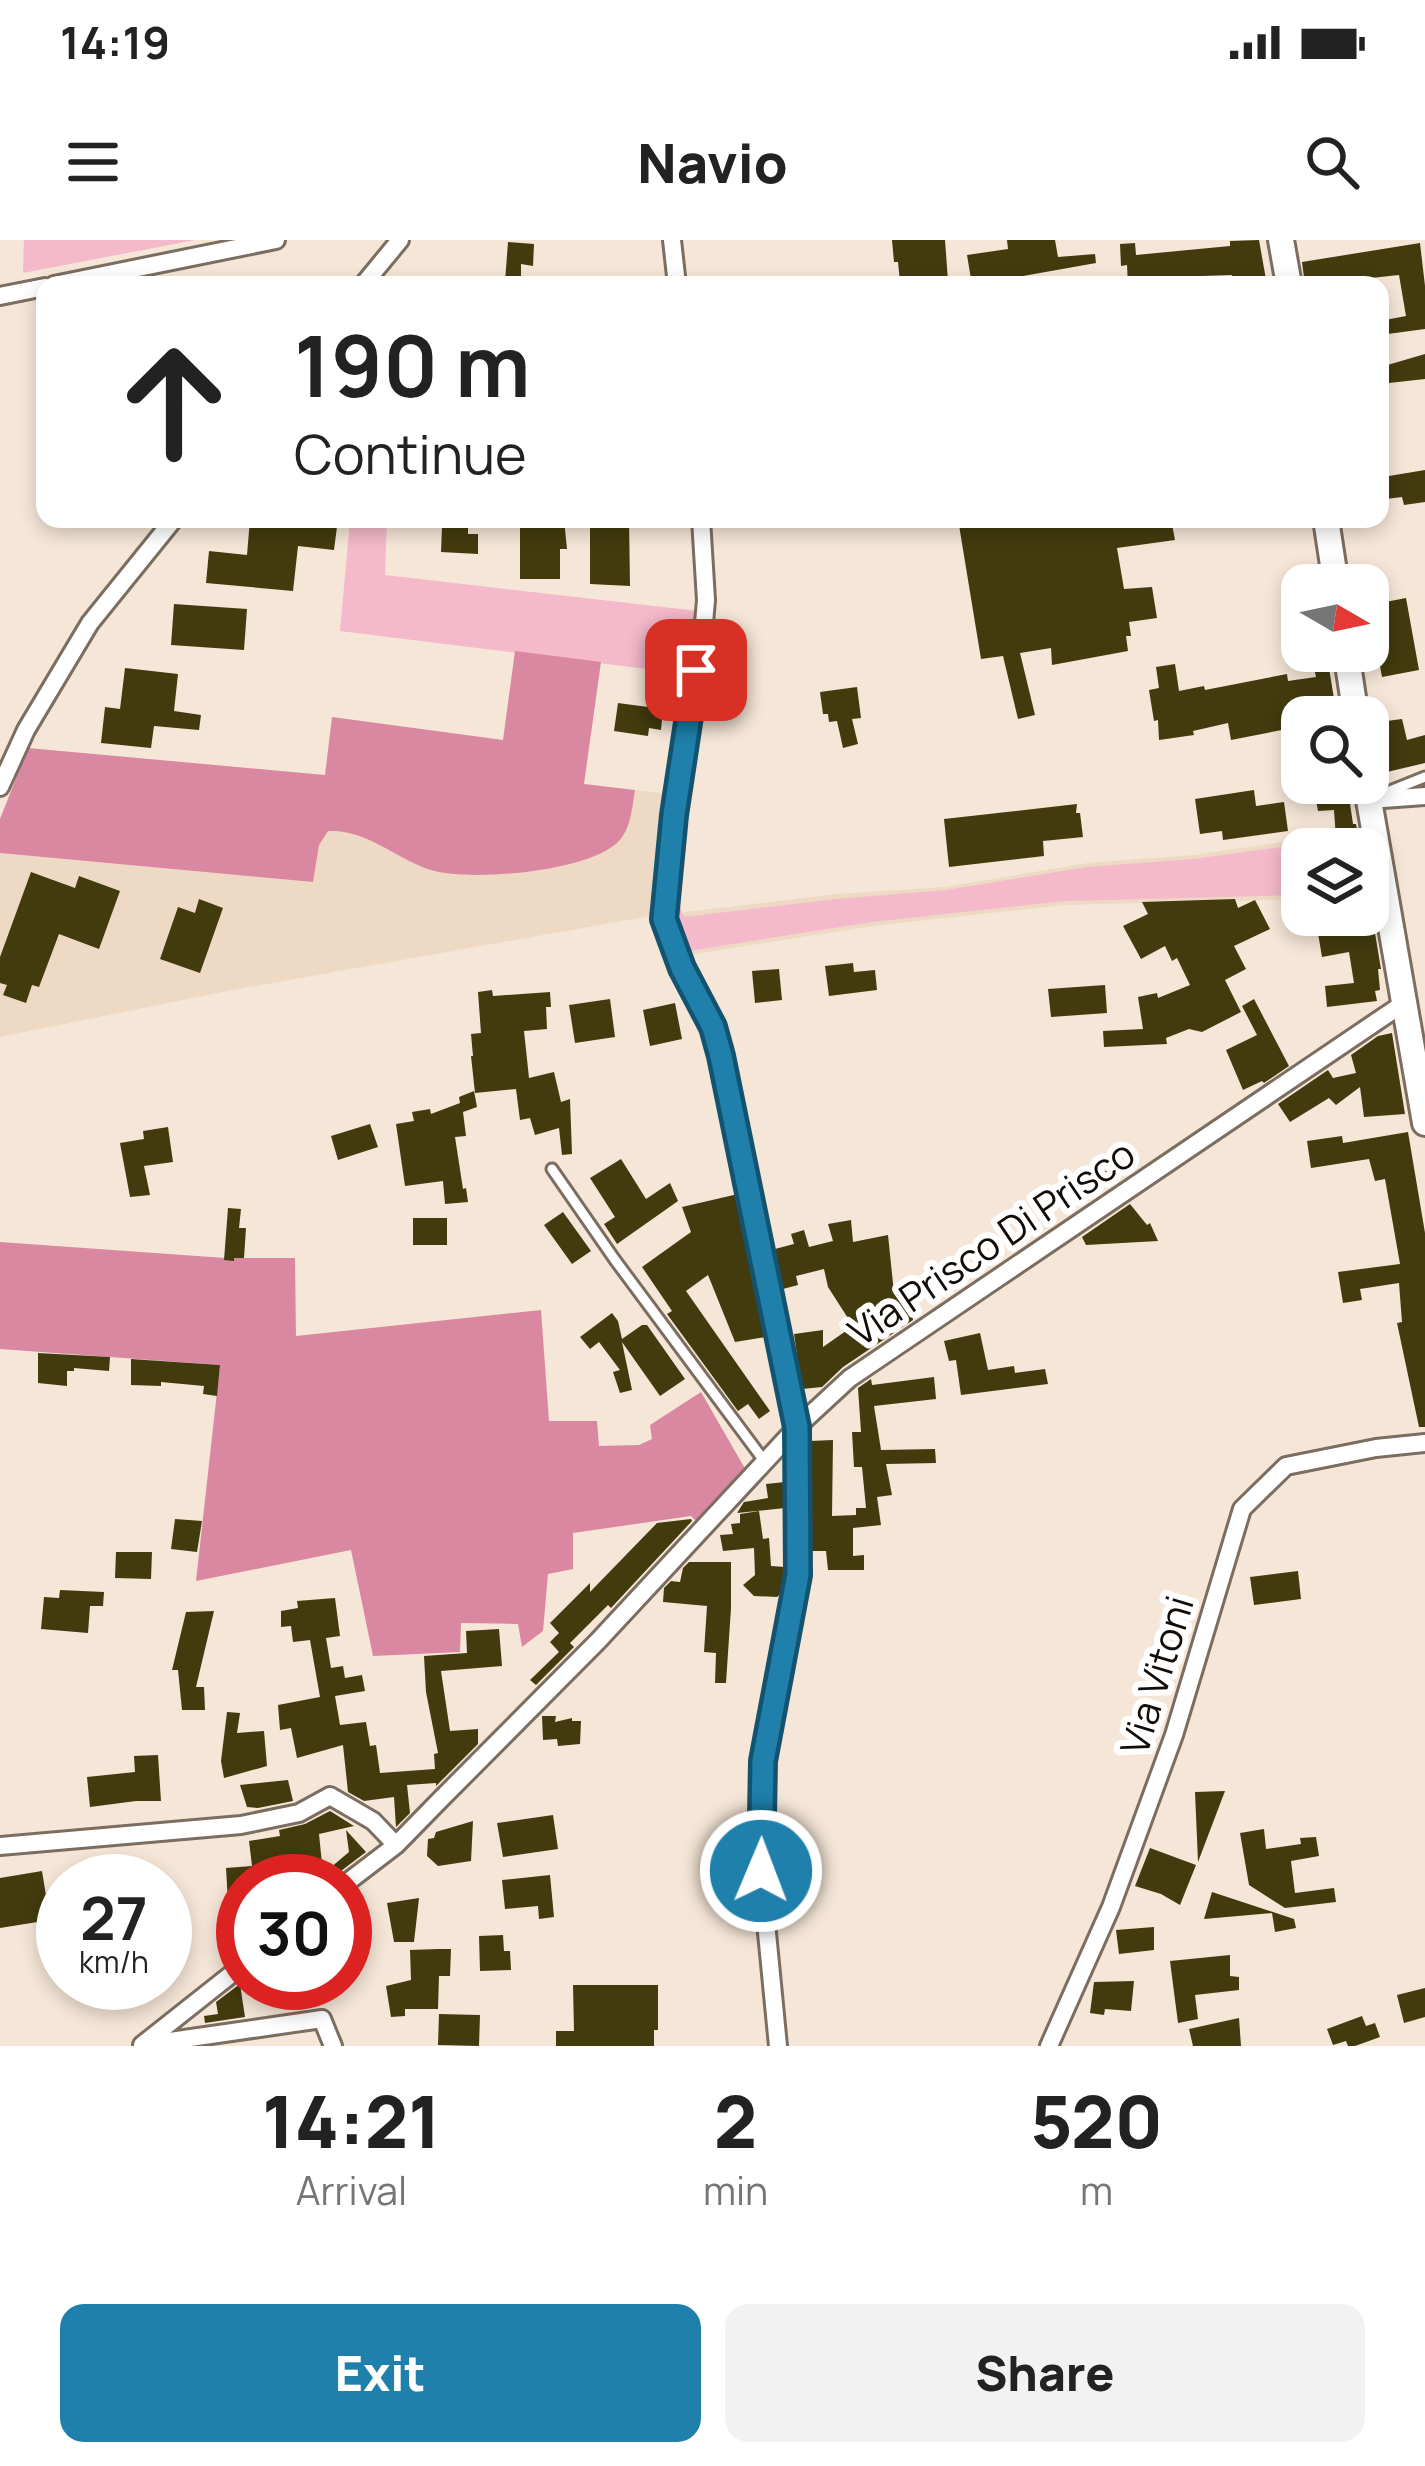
<!DOCTYPE html>
<html lang="en">
<head>
<meta charset="utf-8">
<style>
  body { margin:0; font-family:Manrope,sans-serif; background:#f2f2f2; color:#222; height:100vh; display:flex; flex-direction:column; font-size:45px; white-space:nowrap }
  * { box-sizing:border-box; margin:0 }
  p { font-size:39px; color:#767676 }
  .icon { flex:none; width:66px; height:66px; fill:none; stroke:currentColor; stroke-width:2; stroke-linecap:round; stroke-linejoin:round }
  .map { position:relative; height:1806px; overflow:hidden }
  .panel { display:flex; flex-direction:column; background:#fff; flex:1 }
  .panel>* { flex:none }
  .banner { position:absolute; left:36px; top:36px; width:1353px; height:252px; border-radius:24px; box-shadow:0 6px 18px #0003; background:#fff; color:#222; overflow:hidden }
  .needle { width:78px; rotate:99deg }
  .tools { position:absolute; left:1281px; top:324px; display:grid; gap:24px }
  .tools a { display:grid; place-items:center; width:108px; height:108px; border-radius:24px; background:#fff; box-shadow:0 6px 18px #0003; font-size:60px }
  .speed { position:absolute; left:36px; top:1614px; display:flex; gap:24px; font-size:60px; font-weight:700; text-align:center }
  .speed>* { display:grid; place-content:center; width:156px; height:156px; border-radius:50%; background:#fff; box-shadow:0 6px 18px #0003; line-height:1 }
  .speed small { font-size:30px; font-weight:400 }
  .speed .limit { border:18px solid #d22; background:#fff; color:#111 }
  .pin { position:absolute; display:grid; place-items:center; width:102px; height:102px; color:#fff; margin:-51px; border-radius:24px; box-shadow:0 6px 18px #0006 }
  .me { position:absolute; width:132px; margin:-66px; rotate:1deg; stroke-linejoin:round; filter:drop-shadow(0 0 9px #0008) }
  .turn { display:flex; align-items:center; gap:42px; height:252px; padding:0 60px; font-size:54px }
  .turn .icon { width:156px; height:156px; stroke-width:2.5 }
  .turn b { display:block; font-size:84px; line-height:102px }
  .eta { display:flex; justify-content:space-evenly; align-items:center; height:204px; text-align:center }
  .eta b { font-size:72px; font-weight:800; line-height:84px }
  .action { display:flex; gap:24px; margin-top:auto; padding:24px 60px }
  .action a { flex:1; height:138px; border-radius:24px; background:#1e80ab; color:#fff; font-size:48px; font-weight:800; line-height:138px; text-align:center }
  .action a+a { background:#f2f2f2; color:#222 }
  .status { display:flex; justify-content:space-between; align-items:center; height:84px; padding:0 60px; background:#fff; direction:ltr }
  .status svg { height:33px; fill:currentColor }
  header { display:flex; justify-content:space-between; align-items:center; height:156px; padding:0 60px; background:#fff; font-size:54px; font-weight:800 }
  .map>svg:first-child { display:block }
  .built { fill:#eed9c5 }
  .green { fill:#f4b9ca }
  .forest { fill:#da88a2 }
  .building { fill:#423b0e }
  .lines { fill:none; stroke-linecap:round; stroke-linejoin:round }
  .service-casing { stroke:#7b6d60; stroke-width:15 }
  .minor-casing { stroke:#7b6d60; stroke-width:22 }
  .secondary-casing { stroke:#7b6d60; stroke-width:30 }
  .service { stroke:#fff; stroke-width:9 }
  .minor { stroke:#fff; stroke-width:16 }
  .secondary { stroke:#fff; stroke-width:24 }
  .route-casing { stroke:#14536f; stroke-width:30 }
  .route { stroke:#1e80ab; stroke-width:21 }
  .labels { text-anchor:middle; dominant-baseline:central; stroke-width:12; stroke-linejoin:round; paint-order:stroke }
  .street-label { font-size:39px; fill:#110c07; stroke:#fff }
</style>
</head>
<body>
<div class="status"><b>14:19</b><svg viewBox="0 0 49 12"><path d="M0 12V9h3v3zM5 12V6h3v6zM10 12V3h3v9zM15 12V0h3v12zM26 1h20v11H26zM47 4h2v5h-2z"/></svg></div>
<header><svg class="icon" aria-label="menu" viewBox="0 0 24 24"><path d="M4 6h16M4 12h16M4 18h16"/></svg>Navio<svg class="icon" aria-label="search" viewBox="0 0 24 24"><circle cx="10" cy="10" r="6"/><path d="M15 15l6 6"/></svg></header>
<div class="map">
<svg width="1425" height="1806" viewBox="0 0 1425 1806">
  <rect width="100%" height="100%" fill="#f5e6d7"/>
  <path class="built" d="M635 550 671 554 656 675 227 751 0 797V613L313 642 319 605 328 591 343 590 375 602 630 580Z
    M1366 601 1367 609H1302V659L1065 665 872 686 682 716 672 680 685 672 837 654 945 647 1088 623 1194 615 1282 602Z"/>
  <path class="green" d="M24 0H195L23 33Z
    M334 279H387L385 335 698 371 687 434 340 391 350 281Z
    M1364 605 1365 609H1302V655L1065 661 872 682 682 712 672 680 676 654 684 677 836 659 946 650 1087 627 1193 619 1281 607Z"/>
  <path class="forest" d="M515 411 601 422 584 544 635 550C632 568 631 589 618 602 587 632 471 642 431 630 396 619 367 589 328 591L319 605 313 642 0 613V579L28 508 325 535 332 477 503 500Z
    M0 1002 225 1018H295L296 1096 541 1070 549 1181H597L599 1206 639 1205 652 1199 650 1185 701 1152 747 1232 698 1283 691 1276 573 1293V1329L548 1334 543 1391 522 1407 518 1384 461 1383 460 1412 373 1416 351 1310 196 1341 220 1125 0 1109Z"/>
  <path class="building" d="M892 0H945L948 41 924 43 923 37 900 42 898 22H894Z
    M1007 0H1055L1058 17 1095 14 1096 23 972 45 967 15 1008 9Z
    M1259 0 1267 45H1232V35L1202 36V41L1166 45H1128L1127 25 1121 26 1120 4 1135 3 1136 15 1230 6V1Z
    M508 2 534 4 533 26 521 24V43L505 42Z
    M1420 3 1425 46V89L1380 95V81L1406 76 1399 35 1305 45 1302 22Z
    M1425 114V139L1389 143 1384 126Z
    M1425 230V262L1404 265 1402 257 1386 259 1383 237Z
    M250 279H338L334 310 298 306 293 351 206 343 209 311 247 315Z
    M453 279H468V294H478V314L441 312 442 287 453 288Z
    M520 279H564L567 309H560V339H520Z
    M590 279H629L630 346 590 344Z
    M958 279H1171L1175 300 1117 308 1124 349 1152 347 1157 378 1129 382 1131 396H1126L1128 411 1052 425 1051 408 1020 413 1035 475 1018 479 1003 416 981 419Z
    M1406 358 1419 430 1382 437 1375 399 1382 398 1375 364Z
    M174 364 247 369 244 410 171 405Z
    M1175 424 1179 451 1204 446 1205 450 1287 434 1288 441 1316 437 1314 428H1329L1337 477H1302V486L1231 500 1228 483 1193 491 1194 495 1159 500 1158 480 1154 481 1149 450 1159 448 1156 427Z
    M125 428 178 434 174 471 201 475 199 490 154 486 151 508 101 503 105 467 120 469Z
    M857 447 861 478 852 479 858 504 843 508 837 481 829 482 828 474H823L820 452Z
    M618 463 663 469 661 490 649 488 648 496 614 491Z
    M1402 479 1407 500 1425 495V523L1387 532 1379 482Z
    M1313 543H1347L1353 584H1356L1359 598 1336 599 1334 570 1318 571Z
    M1254 550 1256 566 1284 562 1288 591 1223 600 1222 591 1200 594 1195 559Z
    M1077 564 1076 573H1080L1083 597 1043 601 1044 616 949 627 944 579Z
    M31 632 75 648 79 636 120 651 99 709 59 694 39 747 32 745 26 763 3 755 7 745 0 743V717Z
    M199 659 223 668 200 733 160 719 178 667 195 673Z
    M1235 659 1238 668 1255 660 1270 689 1234 706 1246 729 1225 740 1241 772 1202 792 1189 789 1166 798 1167 804 1104 807 1103 791 1143 789 1138 757 1157 753 1158 758 1190 745 1177 718 1172 721 1165 706 1141 719 1123 686 1148 674 1142 662Z
    M1315 675H1372L1381 729H1378L1380 750 1375 751 1377 761 1327 767 1325 746 1354 743 1349 712 1322 717Z
    M853 723 854 732 875 730 877 750 829 756 825 726Z
    M779 729 782 760 755 763 752 731Z
    M1105 745 1107 773 1051 777 1048 749Z
    M492 750 493 756 550 752 551 767H546L547 789 524 791 529 838 554 832 561 862 570 859 572 914 562 915 559 888 535 895 530 878 520 880 516 849 475 853 471 816H473L471 794 481 793 478 752Z
    M610 759 615 797 575 803 569 765Z
    M1254 759 1289 826 1264 843 1262 841 1243 850 1226 810 1257 795 1242 766Z
    M675 763 682 799 650 806 643 770Z
    M1392 793 1405 874 1364 877 1360 847 1336 865 1329 858 1290 882 1278 864 1328 830 1333 838 1356 833 1351 815 1378 796Z
    M474 851 477 867 463 872 466 896 455 897 463 949 466 948 468 962 445 964 443 941 405 946 396 884 414 881 412 872 430 869 431 874 460 863 459 857Z
    M370 884 378 907 338 920 331 896Z
    M168 887 173 922 144 926 150 955 130 957 120 903 144 899 143 891Z
    M1408 892 1425 993V1187H1419L1397 1083 1402 1082 1399 1043 1360 1049 1362 1060 1343 1063 1338 1032 1400 1024 1385 939 1375 941 1369 919 1311 928 1307 901 1342 896 1343 903Z
    M621 919 646 959 670 943 678 961 617 1004 604 984 615 977 590 938Z
    M1091 928 1095 933 1111 930 1115 939 1094 954 1091 949 1077 957 1075 955 1067 962 1058 953 1068 946 1062 939 1081 935Z
    M738 954 766 1097 735 1102 708 1035 686 1051 770 1171 759 1179 748 1164 738 1171 667 1074 672 1071 642 1027 691 992 682 967Z
    M1130 964 1147 985 1150 983 1158 1001 1086 1005 1082 997Z
    M228 968 241 969 239 988H246L244 1018H234V1021L224 1020Z
    M563 972 591 1011 572 1024 544 985Z
    M413 978H447V1005H413Z
    M851 980 853 1002 888 995 894 1053 910 1051 913 1080 843 1127 822 1147 802 1149 794 1094 823 1090V1107L853 1086 828 1047 824 1029 796 1036 798 1045 783 1049 775 1009 794 1004 791 994 804 990 809 1007 833 1001 828 984Z
    M612 1073 618 1081 622 1099 642 1085H647L685 1139 660 1156 622 1102 632 1150 620 1153 613 1132 620 1130 599 1102 590 1109 580 1097Z
    M980 1093 988 1130 1014 1126 1015 1133 1045 1129 1048 1144 961 1155 956 1120 949 1121 944 1101Z
    M38 1113 110 1117 109 1131 74 1128V1131H67V1146L38 1143Z
    M131 1119 220 1125 217 1156 203 1154 204 1146 161 1142V1146L131 1145Z
    M934 1137 936 1159 874 1166 881 1210 935 1209 936 1223 886 1224 892 1255 877 1257 881 1285 853 1288V1316L864 1315V1330H828L826 1311H811L810 1201 833 1200 832 1276 856 1275V1268H866L862 1227H854L852 1192H861L858 1148 871 1139 872 1145Z
    M785 1242V1268L737 1273 744 1262 768 1258 766 1244Z
    M759 1271 763 1299 769 1298 771 1326 785 1327 782 1352 777 1357 754 1356 743 1345 755 1335 754 1308 723 1311 720 1295 733 1294 731 1284 740 1283V1274Z
    M175 1279 202 1281 197 1312 171 1309Z
    M691 1279 692 1281 611 1368 608 1365 570 1403 574 1407 536 1445 530 1440 559 1412 550 1402 559 1393 550 1383 590 1343V1352L657 1283Z
    M116 1312H152L151 1339 115 1338Z
    M689 1322H731V1368L726 1443H715L716 1413 704 1412 707 1366 663 1362 664 1348 671 1341 680 1342 683 1328Z
    M1298 1331 1301 1359 1254 1365 1250 1337Z
    M60 1350 104 1352 103 1366H90L88 1393 41 1389 44 1357 59 1358Z
    M335 1358 340 1396 326 1398 331 1428 343 1426 345 1438 362 1435 365 1451 335 1456 340 1485 366 1482 370 1506 376 1505 380 1533 435 1529 434 1514 438 1513 426 1452 424 1416 467 1413 466 1391 499 1389 502 1426 441 1431 450 1491 478 1489V1504L436 1546V1543L407 1545 410 1573 396 1587 394 1557 364 1561 348 1552 343 1505 297 1518 291 1488 280 1490 278 1465 320 1457 310 1400 293 1402 291 1386 281 1387V1371L298 1368 297 1361Z
    M214 1371 196 1447H204L205 1470H182L178 1430H172L186 1372Z
    M227 1472 240 1473 237 1493 264 1491 267 1526 224 1538 221 1521Z
    M542 1476H556L555 1482 572 1478V1481H581L580 1504 558 1506 557 1499 543 1500Z
    M158 1515 161 1561H136L90 1567 87 1537 135 1532 134 1516Z
    M288 1540 293 1561 258 1568 247 1567 240 1545Z
    M1225 1551 1198 1622 1195 1552Z
    M330 1571 354 1586 319 1594 323 1634 349 1612 346 1590 366 1612 337 1634 333 1641H243V1660L228 1662 226 1628 252 1626 249 1601 280 1596 279 1590 305 1584Z
    M553 1575 558 1609 503 1617 497 1583Z
    M473 1581 471 1621 438 1626 427 1616 428 1599 434 1598 436 1592Z
    M1264 1589 1266 1609 1301 1604 1300 1598 1316 1597 1319 1616 1291 1621 1295 1653 1334 1648 1336 1662 1285 1668 1249 1645 1240 1593Z
    M1150 1608 1196 1625 1180 1665 1161 1654 1135 1646Z
    M42 1631 50 1680 0 1688V1638Z
    M550 1635 554 1677 539 1679 538 1666 505 1669 502 1640Z
    M1212 1652 1294 1679 1296 1688 1275 1692 1272 1673 1204 1679Z
    M419 1658 414 1702H394L387 1663Z
    M1154 1687V1710L1119 1714 1116 1690Z
    M503 1695 504 1711H510L511 1730 480 1731 479 1696Z
    M438 1709H451L450 1736H439L438 1769H405V1776L391 1777 386 1746 411 1740 410 1710Z
    M1230 1715V1736L1239 1737V1750L1195 1755 1198 1779 1178 1783 1170 1721Z
    M1134 1741 1131 1771 1105 1769 1104 1775 1090 1773 1094 1742Z
    M240 1744 245 1777 205 1783 204 1776 218 1774 216 1762Z
    M573 1745H658V1790H654V1806H556V1791H574Z
    M1425 1748V1777L1404 1783 1397 1755Z
    M439 1774 480 1775 479 1806 438 1805Z
    M1362 1776 1366 1786 1375 1783 1380 1797 1355 1806H1348L1346 1801 1333 1805 1327 1789Z
    M1239 1778 1241 1806H1193L1189 1789Z"/>
  <g class="lines">
    <g class="service-casing">
      <path id="service" d="M1385 553 1425 537
        M552 929 615 1020 765 1222"/>
    </g>
    <g class="minor-casing">
      <path id="minor" d="M672 0 677 45
        M54 45 276 0
        M363 45 400 0
        M0 56 45 47
        M701 279 706 360 704 383 674 575 664 679 682 727 714 787 729 845 797 1187 798 1335 763 1521 761 1631 778 1806
        M0 547 26 490 90 383 174 279
        M1369 560 1425 556
        M0 1606 241 1585 299 1573 330 1556 373 1581 396 1605
        M345 1644 396 1605 441 1559 598 1401 797 1187 850 1138 1404 763
        M142 1805 322 1779 333 1806
        M142 1805 243 1725
        M1049 1806 1111 1667 1174 1495 1242 1269 1286 1226 1376 1208 1425 1203"/>
    </g>
    <g class="secondary-casing">
      <path id="secondary" d="M1281 0 1289 45
        M1326 279 1336 345
        M1346 411 1356 477
        M1366 543 1425 883"/>
    </g>
    <use href="#service" class="service"/>
    <use href="#minor" class="minor"/>
    <use href="#secondary" class="secondary"/>
  </g>
  <g class="lines">
    <g class="route-casing">
      <path id="route" d="M696 430 674 575 664 679 682 728 713 787 721 816 797 1187 798 1335 763 1521 761 1631"/>
    </g>
    <use href="#route" class="route"/>
  </g>
  <g class="labels">
    <g class="street-label">
      <text transform="translate(991 1002) rotate(-34)">Via Prisco Di Prisco</text>
      <text transform="translate(1156 1435) rotate(-73)">Via Vitoni</text>
    </g>
  </g>
</svg>
<div class="tools">
<a><svg class="needle" viewBox="-14 -14 28 28"><path d="M0-13l5 13h-10z" fill="#e53935"/><path d="M0 13l5-13h-10z" fill="#767676"/></svg></a>
<a><svg class="icon" aria-label="search" viewBox="0 0 24 24"><circle cx="10" cy="10" r="6"/><path d="M15 15l6 6"/></svg></a>
<a><svg class="icon" aria-label="layers" viewBox="0 0 24 24"><path d="M12 4l9 5-9 5-9-5zM3 14l9 5 9-5"/></svg></a>
</div>
<div class="speed"><div>27<small>km/h</small></div><div class="limit">30</div></div>
<div class="pin" style="left:696px;top:430px;background:#d93025"><svg class="icon" aria-label="arrive" viewBox="0 0 24 24"><path d="M6 21V4h12l-3 4 3 4H6"/></svg></div>
<svg class="me" style="left:761px;top:1631px" viewBox="-20 -20 40 40"><circle r="17" fill="#1e80ab" stroke="#fff" stroke-width="3"/><path d="M0-11L8 9 0 5-8 9z" fill="#fff"/></svg>
<div class="banner">
<div class="turn"><svg class="icon" aria-label="ahead" viewBox="0 0 24 24"><path d="M12 20V5M6 11l6-6 6 6"/></svg><div><b>190 m</b>Continue</div></div>
</div>
</div>
<section class="panel">
<div class="eta">
<div><b>14:21</b><p>Arrival</p></div>
<div><b>2</b><p>min</p></div>
<div><b>520</b><p>m</p></div>
</div>
<div class="action"><a>Exit</a><a>Share</a></div>
</section>
</body>
</html>
